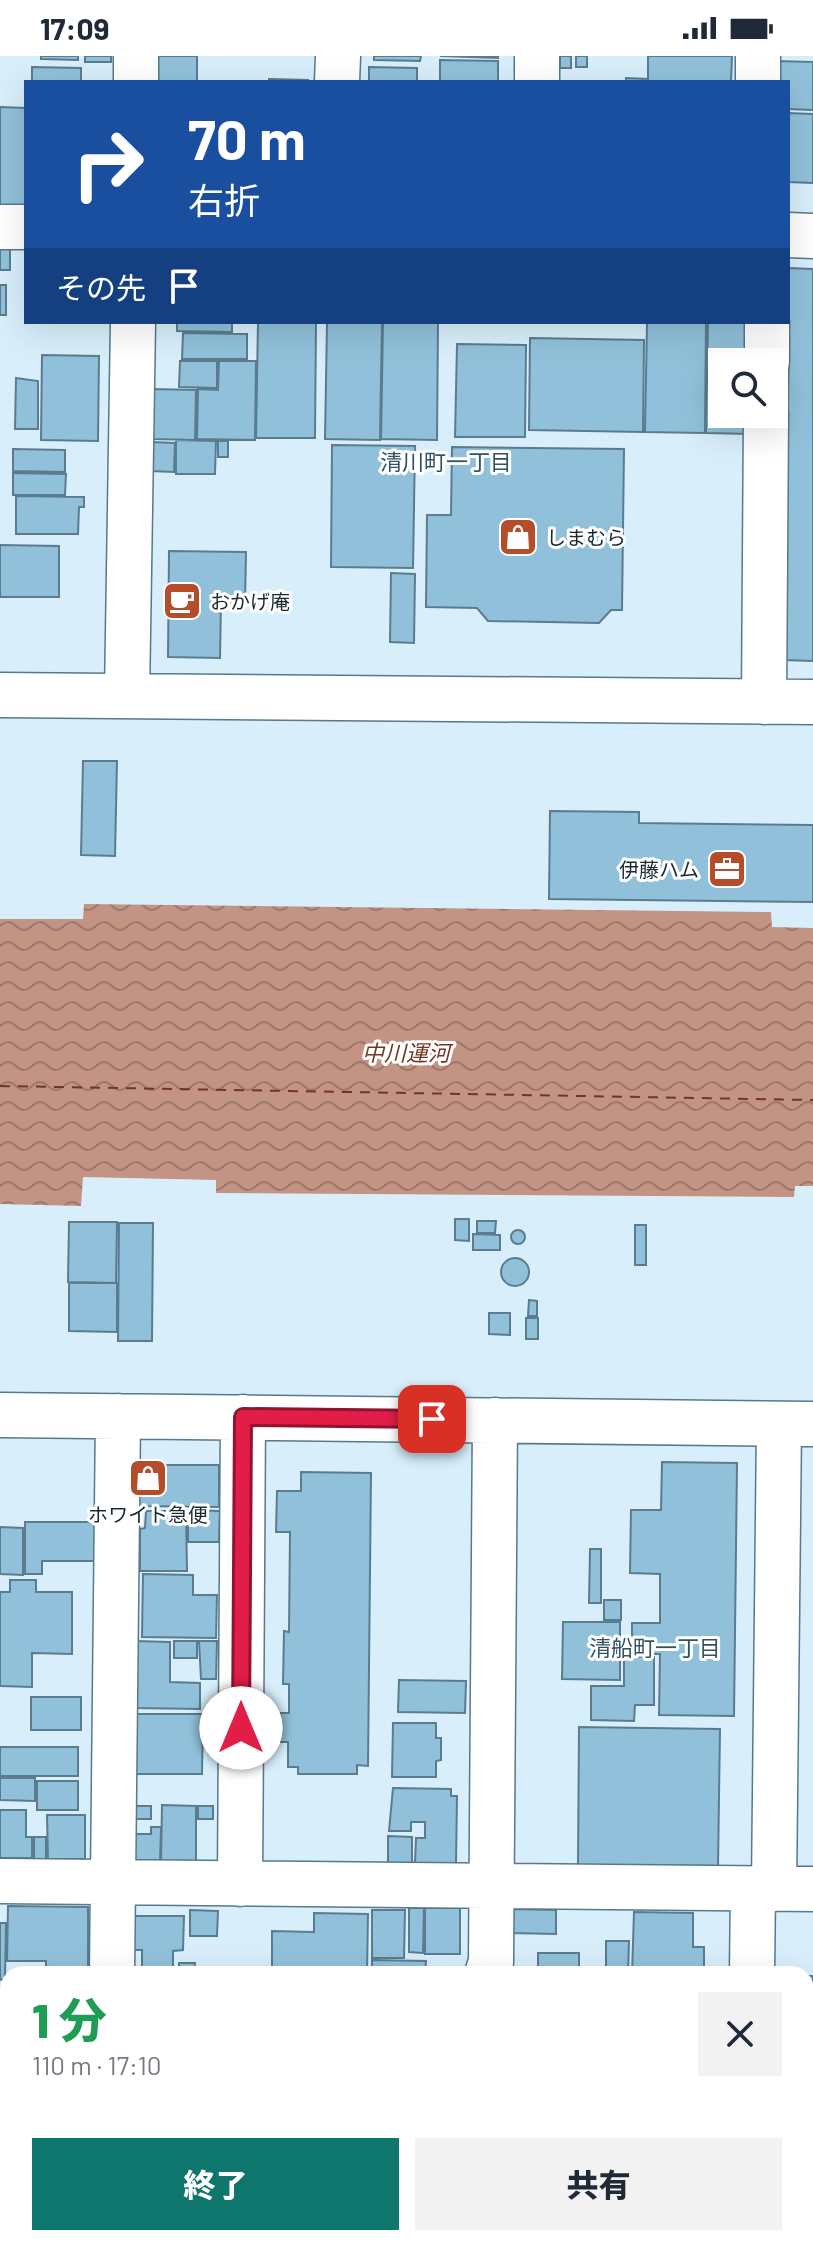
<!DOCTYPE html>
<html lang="ja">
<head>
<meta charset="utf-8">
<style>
  body { margin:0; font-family:Barlow,"Noto Sans JP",sans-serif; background:#f2f2f3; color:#1f2937; height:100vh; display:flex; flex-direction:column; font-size:30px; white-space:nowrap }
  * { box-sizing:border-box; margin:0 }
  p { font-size:26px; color:#747a83 }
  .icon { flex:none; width:44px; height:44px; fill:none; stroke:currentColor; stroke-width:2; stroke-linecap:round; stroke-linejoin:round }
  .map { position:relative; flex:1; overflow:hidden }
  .drawer { position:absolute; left:0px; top:1910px; width:814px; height:280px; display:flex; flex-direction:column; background:#fff; border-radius:24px 24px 0 0; box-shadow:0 8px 32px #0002 }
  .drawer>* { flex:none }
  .top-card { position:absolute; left:24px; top:24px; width:766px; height:244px; border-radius:0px; box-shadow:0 8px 32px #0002; background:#1a4fa0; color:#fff; overflow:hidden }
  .tools { position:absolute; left:708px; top:292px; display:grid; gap:16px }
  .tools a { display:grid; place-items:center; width:80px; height:80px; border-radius:0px; background:#fff; box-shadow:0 8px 32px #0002; font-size:40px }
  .pin { position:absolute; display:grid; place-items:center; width:68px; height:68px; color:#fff; margin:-34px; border-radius:16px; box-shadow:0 4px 12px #0006 }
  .me { position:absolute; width:88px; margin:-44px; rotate:0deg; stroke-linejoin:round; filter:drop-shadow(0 0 6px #0008) }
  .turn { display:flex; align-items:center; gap:28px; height:168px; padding:0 32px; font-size:36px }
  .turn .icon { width:104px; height:104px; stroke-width:2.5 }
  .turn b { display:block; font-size:56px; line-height:68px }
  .then { display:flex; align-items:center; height:76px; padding:0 32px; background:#0003; gap:16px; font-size:30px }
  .round { display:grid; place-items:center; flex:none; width:84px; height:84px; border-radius:0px; background:#f2f2f3 }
  .summary { display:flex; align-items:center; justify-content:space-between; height:136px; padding:0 32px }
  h1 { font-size:48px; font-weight:800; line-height:60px; color:#1e9e55 }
  .button { display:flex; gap:16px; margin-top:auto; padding:16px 32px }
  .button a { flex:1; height:92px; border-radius:0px; background:#0f766e; color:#fff; font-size:32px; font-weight:800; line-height:92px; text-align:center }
  .button a+a { background:#f2f2f3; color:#1f2937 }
  .status { display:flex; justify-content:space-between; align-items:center; height:56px; padding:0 40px; background:#fff; direction:ltr }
  .status svg { height:22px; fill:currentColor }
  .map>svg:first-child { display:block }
  .water { fill:url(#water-waves) }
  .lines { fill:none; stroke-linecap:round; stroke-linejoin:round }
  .ferry { stroke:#733622; stroke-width:2; stroke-dasharray:10 8; stroke-linecap:butt }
  .building { fill:#91c1da; stroke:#5a7c8e; stroke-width:2 }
  .minor-casing { stroke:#56798b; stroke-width:47 }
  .minor { stroke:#fff; stroke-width:44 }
  .route-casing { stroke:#92132f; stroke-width:20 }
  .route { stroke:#e11d48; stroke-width:14 }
  .labels { text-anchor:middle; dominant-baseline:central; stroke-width:6; stroke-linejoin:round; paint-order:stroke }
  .poi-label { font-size:20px; fill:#1b2930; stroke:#fff; text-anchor:start }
  .neighbourhood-label { font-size:22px; fill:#325364; stroke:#fff }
  .water-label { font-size:22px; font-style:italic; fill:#733622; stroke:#fff }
</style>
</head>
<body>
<div class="status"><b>17:09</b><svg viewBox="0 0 49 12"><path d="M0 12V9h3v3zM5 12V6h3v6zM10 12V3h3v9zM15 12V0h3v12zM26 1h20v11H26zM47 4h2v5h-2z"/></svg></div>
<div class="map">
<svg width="813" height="2190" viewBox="0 0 813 2190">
  <defs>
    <pattern id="water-waves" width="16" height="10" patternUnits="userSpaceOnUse" patternTransform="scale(2)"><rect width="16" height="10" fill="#c39384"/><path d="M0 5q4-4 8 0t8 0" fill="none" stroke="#9e786c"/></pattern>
  </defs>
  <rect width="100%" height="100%" fill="#d8effb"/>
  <path class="water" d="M84 848 771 856 772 871 813 872V1130H795L794 1141 216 1137V1124L83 1121 81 1150 0 1148V863H83Z"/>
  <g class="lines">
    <path class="ferry" d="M0 1030 813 1044"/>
  </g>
  <path class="building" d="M41 0H78V4L41 3Z
    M85 0H111V6H85Z
    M157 0H197V26H157Z
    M374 0H421L420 5 374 4Z
    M440 0H498V2Z
    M560 0H571V12H560Z
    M576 0H587V11H576Z
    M648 0H732L731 26H626V22L648 23Z
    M440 4 498 5V26H440Z
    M776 5 813 6V54L788 53V26H775Z
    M32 11 81 12V26H32Z
    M369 11 417 12V26H369Z
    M269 23 308 24V26H269Z
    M0 51 26 52V150H0Z
    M788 57 813 58V127L788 126Z
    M0 190 10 191V214H0Z
    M788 212 813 213V605L785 604 789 276H784L788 266Z
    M0 229H6V259H0Z
    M177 266H232V276L177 275Z
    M258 266H316L315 382H256Z
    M327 266H382L380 384 325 383Z
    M383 266H438L437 384 381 383Z
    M647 266H706L705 377 645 376Z
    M708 266H753L752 306H722V358H752L751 378 706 377Z
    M183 277 247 278V303H182Z
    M530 282 644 284 643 376 529 374Z
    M457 288 526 289 525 381H455Z
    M42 299 99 300 98 385 41 384Z
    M180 305H217V332L179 331Z
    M219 305H256L255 384 197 383 198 333 218 334Z
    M16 322 38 325V373H15Z
    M152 333 196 334 195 384 152 383Z
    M176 384 216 385 215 418H176Z
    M218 385H228V401H218Z
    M151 386 175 387 174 416 150 415Z
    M332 389 415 390 413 512 331 511Z
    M452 391 624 393 622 554H611L599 567 488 565 477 552 426 551 427 459H451Z
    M13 393 65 394V416L13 415Z
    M13 417 66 418 65 439H13Z
    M16 440 84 441V451H79L78 478H16Z
    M0 489 59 490V541H0Z
    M169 495 246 496 245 547 221 546 220 602 168 601Z
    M391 517 415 518 414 587 390 586Z
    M83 705H117L115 800 81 799Z
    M550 755 639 756V767L813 769V846L549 843Z
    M455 1163H469V1185L455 1184Z
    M477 1165H496L495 1177H477Z
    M69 1166H117L116 1227 68 1226Z
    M119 1167H153L152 1285H118Z
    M635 1169H646V1209H635Z
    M511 1181a7 7 0 1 1 14 0a7 7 0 1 1-14 0Z
    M473 1178 500 1179V1194H473Z
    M501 1216a14 14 0 1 1 28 0a14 14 0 1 1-28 0Z
    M69 1227H117V1276L69 1275Z
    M529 1244 537 1245V1260H528Z
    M489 1257H510V1279L489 1278Z
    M526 1262H538V1283H526Z
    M662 1406 737 1407 734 1660 659 1659 660 1598H632V1567H660V1518L630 1517 631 1454H661Z
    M137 1409H219V1451L137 1450Z
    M301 1416 371 1417 368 1710 357 1709V1718H298V1711H288V1686H274L275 1657H289V1628H283L284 1575 289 1576 290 1476H276L277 1435H301Z
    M188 1454 220 1455 219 1486H188Z
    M146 1455H186L187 1515H140V1473L145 1472Z
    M25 1466H97V1505H42V1518H25Z
    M0 1471 23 1472V1519L0 1518Z
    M590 1493H601V1547H589Z
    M143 1518 193 1519V1539H217L216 1582 142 1581Z
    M10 1524H36V1536H72V1598L32 1597V1631L0 1630V1536H10Z
    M604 1544H621V1564H604Z
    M563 1566H620V1624L562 1623Z
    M135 1585 170 1586V1626L200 1627V1653L134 1652Z
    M174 1585H197V1602H174Z
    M199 1585H217L216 1623H201Z
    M624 1600 654 1601V1649H635L634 1665 591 1664V1630H624Z
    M399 1624 466 1625 465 1657 398 1656Z
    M31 1641H81V1674H31Z
    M137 1658H203L202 1718H136Z
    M393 1667H436V1682H441V1704L436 1705V1721H392Z
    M579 1671 720 1673 718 1810 578 1809Z
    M0 1691H78V1720H0Z
    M0 1722H35V1745L0 1744Z
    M37 1725H78V1754H37Z
    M393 1732 451 1733V1740H457L456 1807H415L416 1782H425V1766H411V1775H389Z
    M162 1749 196 1750V1806H161Z
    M133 1750H151V1763H133Z
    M198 1750H213V1763H198Z
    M0 1754H26V1781H32V1802H0Z
    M47 1759H85V1803H48Z
    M151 1771H161L160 1806H134L135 1778H151Z
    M388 1780 412 1781V1809H388Z
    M34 1781H46V1803H34Z
    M8 1850 88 1851V1913H46V1905H7Z
    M409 1852H424L423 1897 409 1896Z
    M425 1852H460V1898H425Z
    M510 1853 556 1854V1878L510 1877Z
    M190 1854 218 1855 217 1880H190Z
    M372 1854H405L404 1902H372Z
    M634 1856 693 1857V1891H704V1918H632Z
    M314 1857 368 1858 367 1918H236V1913H272V1875L314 1876Z
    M133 1860H184L183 1894 173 1895V1917H142V1894H133Z
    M0 1867H6L5 1923 0 1924Z
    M606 1885H629L628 1917H606Z
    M538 1897H579V1918H538Z
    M372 1904 426 1905 425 1918H372Z
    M179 1907H195L194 1915H179Z
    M806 1920H813V1930H806Z
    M806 1931H813V2072H806Z
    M806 2077H813V2190H772V2182H806Z
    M6 2094H8V2134L6 2133Z
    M10 2182H62V2190H10Z
    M163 2182H227V2190H163Z
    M232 2182H264V2190H232Z
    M281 2182H331L330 2190H280Z
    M425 2182H464L462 2190Z
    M590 2182H732V2190H590Z"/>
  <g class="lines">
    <g class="minor-casing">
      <path id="minor" d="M136 26V0
        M337 26 338 0
        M537 26V0
        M758 26V0
        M0 171H26
        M788 179 813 180
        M767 306V266
        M0 639 813 646
        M127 640 133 266
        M764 646 766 358
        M0 1359 813 1368
        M0 1825 813 1833
        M240 1828 243 1361
        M774 1833 779 1368
        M112 1918 118 1360
        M487 1918 491 1906 495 1364
        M752 1918 753 1833
        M109 2190V2182
        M402 2190 405 2182
        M564 2190V2182
        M749 2190V2182"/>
    </g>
    <use href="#minor" class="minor"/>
  </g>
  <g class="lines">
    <g class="route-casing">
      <path id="route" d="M241 1672 243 1361 432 1363"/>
    </g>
    <use href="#route" class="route"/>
  </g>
  <defs>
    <g id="shop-square" transform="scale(2)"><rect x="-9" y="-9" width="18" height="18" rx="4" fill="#b54d2a" stroke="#fff"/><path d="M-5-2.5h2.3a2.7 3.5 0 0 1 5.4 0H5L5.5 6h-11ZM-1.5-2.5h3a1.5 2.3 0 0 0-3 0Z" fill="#fff"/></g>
    <g id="cafe-square" transform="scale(2)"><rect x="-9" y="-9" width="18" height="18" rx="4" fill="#b54d2a" stroke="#fff"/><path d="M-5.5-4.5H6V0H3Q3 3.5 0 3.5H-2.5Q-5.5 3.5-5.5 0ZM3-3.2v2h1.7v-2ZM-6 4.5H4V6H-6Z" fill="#fff"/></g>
    <g id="office-square" transform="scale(2)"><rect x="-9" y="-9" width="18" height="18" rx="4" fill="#b54d2a" stroke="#fff"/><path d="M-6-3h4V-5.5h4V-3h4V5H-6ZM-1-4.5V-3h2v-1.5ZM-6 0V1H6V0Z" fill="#fff"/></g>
  </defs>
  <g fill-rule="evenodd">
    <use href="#shop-square" x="518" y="481"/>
    <use href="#cafe-square" x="182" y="545"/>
    <use href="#office-square" x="727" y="813"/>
    <use href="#shop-square" x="148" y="1422"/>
  </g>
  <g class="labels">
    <g class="poi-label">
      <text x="546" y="481">しまむら</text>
      <text x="210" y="545">おかげ庵</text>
      <text x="699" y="813" text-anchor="end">伊藤ハム</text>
      <text x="148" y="1458" text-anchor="middle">ホワイト急便</text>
    </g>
    <g class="neighbourhood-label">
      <text x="446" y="405">清川町一丁目</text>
      <text x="655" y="1591">清船町一丁目</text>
    </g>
    <g class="water-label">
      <text x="406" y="996">中川運河</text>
    </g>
  </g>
</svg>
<div class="tools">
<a><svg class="icon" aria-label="search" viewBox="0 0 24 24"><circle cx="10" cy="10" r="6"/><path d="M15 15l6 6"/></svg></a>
</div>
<div class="pin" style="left:432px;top:1363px;background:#d93025"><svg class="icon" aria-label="arrive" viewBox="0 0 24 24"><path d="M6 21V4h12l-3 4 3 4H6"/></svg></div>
<svg class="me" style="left:241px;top:1672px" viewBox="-20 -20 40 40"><circle r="19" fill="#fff"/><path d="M0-13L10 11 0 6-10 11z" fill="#e11d48"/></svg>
<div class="top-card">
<div class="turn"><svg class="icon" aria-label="right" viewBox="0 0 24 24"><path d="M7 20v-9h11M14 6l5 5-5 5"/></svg><div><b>70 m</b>右折</div></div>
<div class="then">その先<svg class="icon" aria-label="arrive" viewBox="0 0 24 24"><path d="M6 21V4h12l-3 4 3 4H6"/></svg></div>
</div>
<section class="drawer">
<div class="summary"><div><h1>1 分</h1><p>110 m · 17:10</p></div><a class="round"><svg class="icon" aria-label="close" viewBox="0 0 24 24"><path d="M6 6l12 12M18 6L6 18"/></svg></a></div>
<div class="button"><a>終了</a><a>共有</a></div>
</section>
</div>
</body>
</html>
